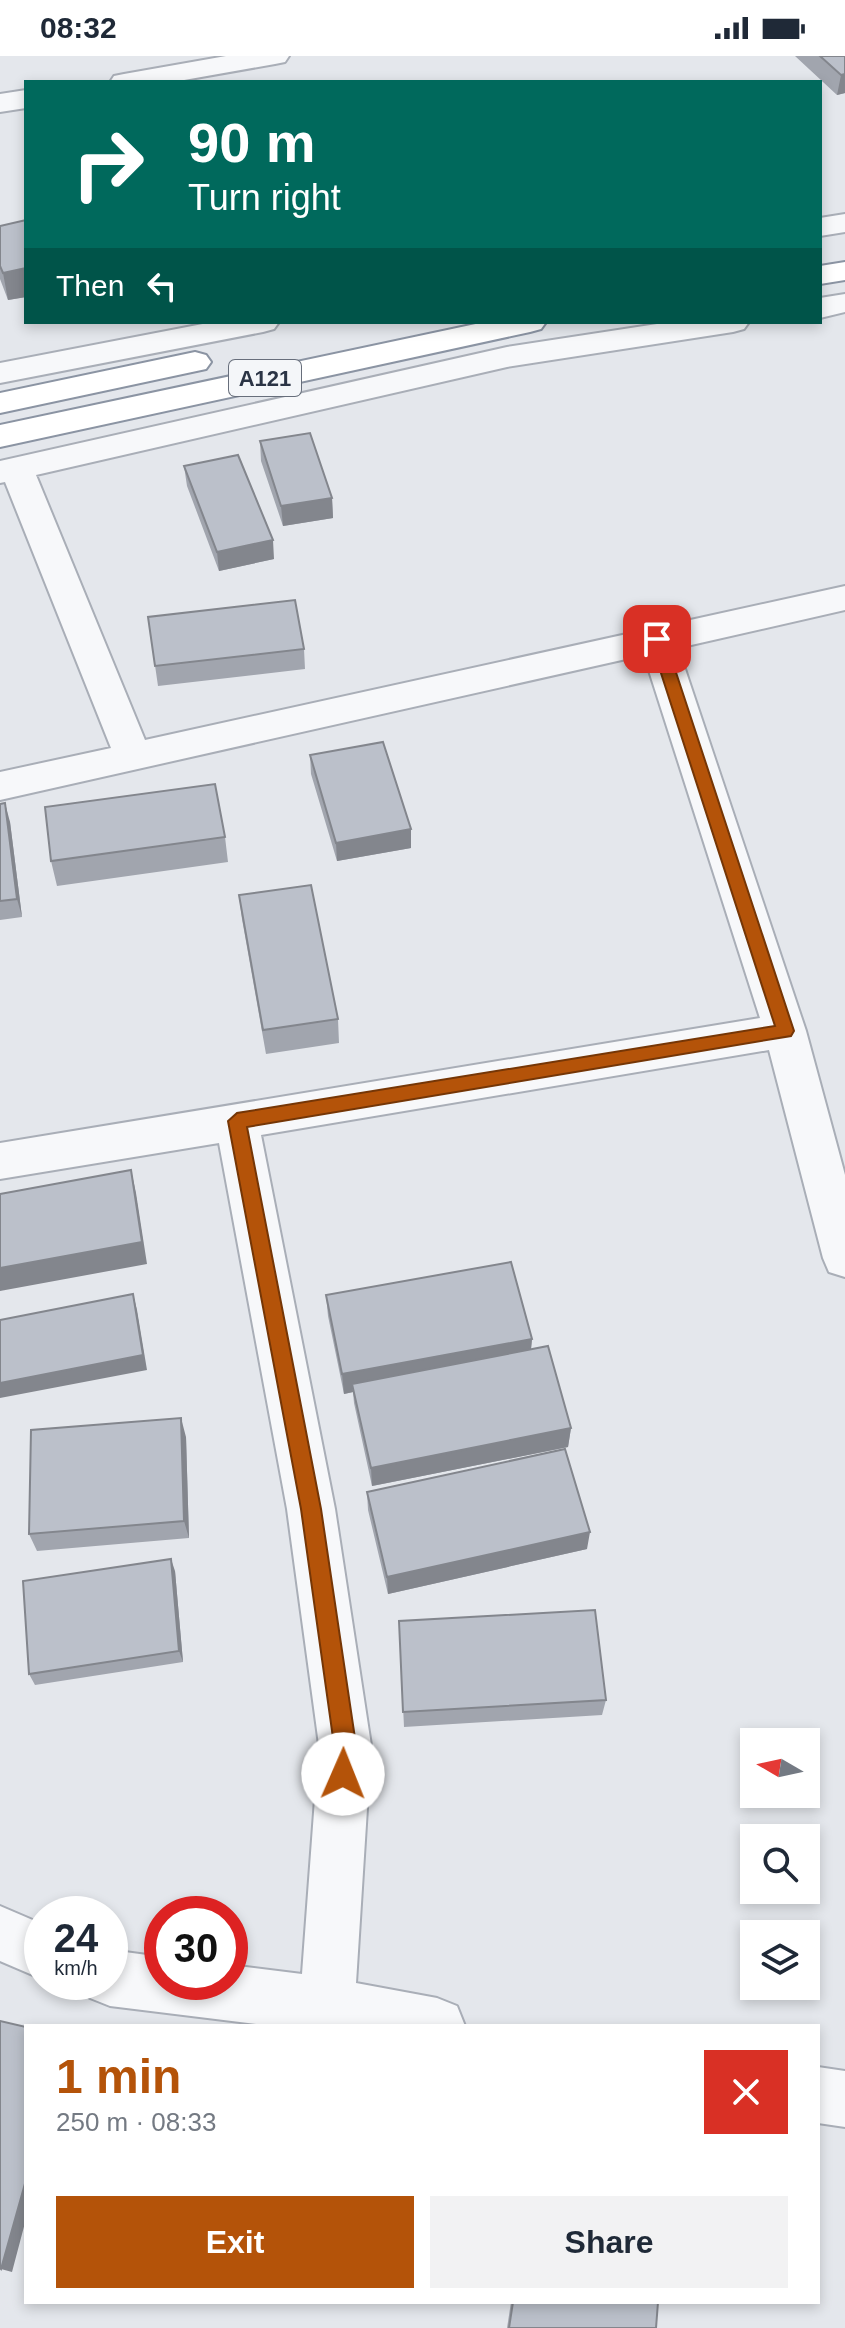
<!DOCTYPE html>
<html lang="en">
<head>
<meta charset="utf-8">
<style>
  body { margin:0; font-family:Arial,sans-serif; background:#f2f2f3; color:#1f2937; height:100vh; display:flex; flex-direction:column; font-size:30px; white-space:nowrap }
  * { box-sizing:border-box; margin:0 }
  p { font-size:26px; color:#747a83 }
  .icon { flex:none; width:44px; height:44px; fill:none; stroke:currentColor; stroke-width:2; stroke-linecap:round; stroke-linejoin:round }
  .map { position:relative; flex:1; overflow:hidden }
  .drawer { position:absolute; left:24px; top:1968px; width:796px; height:280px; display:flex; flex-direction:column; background:#fff; border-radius:0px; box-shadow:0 4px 12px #0003 }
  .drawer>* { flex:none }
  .hud { position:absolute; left:24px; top:24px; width:798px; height:244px; border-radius:0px; box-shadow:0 4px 12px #0003; background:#00695c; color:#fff; overflow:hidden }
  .needle { width:52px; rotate:279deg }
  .fabs { position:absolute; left:740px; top:1672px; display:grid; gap:16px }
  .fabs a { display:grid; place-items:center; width:80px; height:80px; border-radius:0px; background:#fff; box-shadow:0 4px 12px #0003; font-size:40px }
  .speed { position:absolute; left:24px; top:1840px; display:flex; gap:16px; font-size:40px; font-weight:700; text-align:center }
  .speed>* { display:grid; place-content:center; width:104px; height:104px; border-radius:50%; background:#fff; box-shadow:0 4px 12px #0003; line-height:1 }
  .speed small { font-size:20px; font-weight:400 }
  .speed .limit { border:12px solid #d22; background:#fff; color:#111 }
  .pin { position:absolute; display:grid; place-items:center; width:68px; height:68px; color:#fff; margin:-34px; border-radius:16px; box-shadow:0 4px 12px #0006 }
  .me { position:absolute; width:88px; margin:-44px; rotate:1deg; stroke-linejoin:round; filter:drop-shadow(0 0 6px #0008) }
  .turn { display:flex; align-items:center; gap:28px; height:168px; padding:0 32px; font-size:36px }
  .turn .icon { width:104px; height:104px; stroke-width:2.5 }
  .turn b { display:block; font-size:56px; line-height:68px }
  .then { display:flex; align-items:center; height:76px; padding:0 32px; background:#0003; gap:16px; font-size:30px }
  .round { display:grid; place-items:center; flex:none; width:84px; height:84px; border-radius:0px; background:#f2f2f3 }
  .summary { display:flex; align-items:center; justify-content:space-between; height:136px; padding:0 32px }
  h1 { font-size:48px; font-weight:700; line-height:60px; color:#b45309 }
  .button { display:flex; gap:16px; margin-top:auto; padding:16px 32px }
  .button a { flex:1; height:92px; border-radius:0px; background:#b45309; color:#fff; font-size:32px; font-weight:700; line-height:92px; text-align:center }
  .button a+a { background:#f2f2f3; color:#1f2937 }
  .status { display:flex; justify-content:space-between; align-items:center; height:56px; padding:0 40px; background:#fff; direction:ltr }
  .status svg { height:22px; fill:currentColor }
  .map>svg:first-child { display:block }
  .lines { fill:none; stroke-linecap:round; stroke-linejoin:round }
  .minor-casing { stroke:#a9aeb7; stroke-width:4 }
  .highway-casing { stroke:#8b94a3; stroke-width:4 }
  .minor { fill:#f7f8fa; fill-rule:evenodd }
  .highway { fill:#fff; fill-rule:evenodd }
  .wall { fill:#a1a5ae }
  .shaded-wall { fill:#83868d }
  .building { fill:#bbc0ca; stroke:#83868d; stroke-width:2 }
  .route { fill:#b45309; stroke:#753606; stroke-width:2 }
  .labels { text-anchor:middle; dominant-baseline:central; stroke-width:6; stroke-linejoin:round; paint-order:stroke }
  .shield { fill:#f4f6f9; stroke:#676e7b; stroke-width:2 }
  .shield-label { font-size:22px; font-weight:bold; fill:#2b3445 }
</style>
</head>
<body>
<div class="status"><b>08:32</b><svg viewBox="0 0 49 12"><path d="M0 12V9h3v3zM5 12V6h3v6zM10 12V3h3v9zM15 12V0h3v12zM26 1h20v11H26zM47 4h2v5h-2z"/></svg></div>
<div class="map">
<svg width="845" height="2272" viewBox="0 0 845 2272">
  <rect width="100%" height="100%" fill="#e4e7ec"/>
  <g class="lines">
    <g class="minor-casing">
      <path id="minor" d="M226 0H289L285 6 275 8 173 26H110L114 20 124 18Z
        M26 34V52L0 56V38Z
        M845 158V176L820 180V162Z
        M845 238V256L820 262V242Z
        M213 266H279L274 273 263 276 0 327V307Z
        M670 266H749L744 273 733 276 507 311 36 419 145 684 845 530V554L678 592 806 975 845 1119V1221L829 1216 823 1202 769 994 261 1079 335 1453 371 1689 356 1927 437 1942 457 1950 465 1970H273L110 1950 90 1942 84 1926H110V1894L162 1901V1926H230V1909L302 1918 319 1689 287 1453 219 1087 0 1123V1087L760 962 644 599 0 744V716L111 692 5 426 0 427V405L507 291Z
        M0 1850 42 1868V1923L0 1905Z
        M818 2011 845 2015V2071L818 2067Z"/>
    </g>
    <g class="highway-casing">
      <path id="highway" d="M845 206V224L820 228V210Z
        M485 266H546L541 273 530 276 0 391V369Z
        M195 296 206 299 211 306 206 313 0 357V337Z"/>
    </g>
    <use href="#minor" class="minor"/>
    <use href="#highway" class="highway"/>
  </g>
  <path class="wall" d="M795 0H845V37L837 39Z
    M26 164V241L8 244 0 223V170Z
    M260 385 332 442 333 462 283 470 261 405Z
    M184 410 274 503 219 515 187 430Z
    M148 561 304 593 305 613 158 630Z
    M310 699 411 773V792L337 805 311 718Z
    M0 748 10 766 22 861 0 864Z
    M225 781 228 806 57 830 51 805Z
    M239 839 338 963 339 987 266 998 242 863Z
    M326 1239 532 1283 531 1293 571 1372 568 1391 372 1430 354 1347 353 1336 344 1338 328 1260Z
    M186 1381 189 1482 37 1495 29 1478Z
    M367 1436 587 1493 388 1538 368 1454Z
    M175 1515 183 1606 35 1629 29 1618Z
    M399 1565 606 1644 602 1659 404 1671Z
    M511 2246H658L656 2272H507Z"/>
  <path class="shaded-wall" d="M845 18V37L837 39 841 19Z
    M26 212V241L8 244 3 217Z
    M332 442 333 462 283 470 281 450Z
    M273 484 274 503 219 515 217 496Z
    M5 747 10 766 22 861 17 843Z
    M411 773V792L337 805 336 787Z
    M131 1114 136 1137 147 1208 0 1235V1212Z
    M133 1238 137 1254 147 1314 0 1342V1327Z
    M532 1283 530 1303 352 1328 353 1336 344 1338 342 1318Z
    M181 1362 186 1381 189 1482 184 1465Z
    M571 1372 568 1391 372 1430 371 1412Z
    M590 1476 587 1493 388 1538 387 1521Z
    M171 1503 175 1515 183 1606 179 1595Z
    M26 2124V2163L12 2216 1 2213Z"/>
  <path class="building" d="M820 0H845V18L841 19Z
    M26 164V212L3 217 0 210V170Z
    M310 377 332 442 281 450 260 385Z
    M238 399 273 484 217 496 184 410Z
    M295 544 304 593 155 610 148 561Z
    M383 686 411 773 336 787 310 699Z
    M215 728 225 781 51 805 45 751Z
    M5 747 17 843 0 845V748Z
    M311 829 338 963 263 974 239 839Z
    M131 1114 142 1186 0 1212V1138Z
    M511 1206 532 1283 342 1318 326 1239Z
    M133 1238 143 1299 0 1327V1264Z
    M548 1290 571 1372 371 1412 352 1328Z
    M181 1362 184 1465 29 1478 31 1374Z
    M565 1393 590 1476 387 1521 367 1436Z
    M171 1503 179 1595 29 1618 23 1525Z
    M595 1554 606 1644 403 1656 399 1565Z
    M0 1965 26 1971V2124L1 2213 0 2212Z
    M513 2246H658L656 2272H509Z"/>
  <path class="route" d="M657 577 665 583 794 975 791 980 247 1071 321 1453 356 1689 351 1726 343 1729 336 1726 332 1718 334 1689 301 1453 228 1065 237 1057 775 970 650 583Z"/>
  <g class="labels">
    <rect class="shield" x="229" y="304" width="72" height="36" rx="6"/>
    <g class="shield-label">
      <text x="265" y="322">A121</text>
    </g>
  </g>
</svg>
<div class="fabs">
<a><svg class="needle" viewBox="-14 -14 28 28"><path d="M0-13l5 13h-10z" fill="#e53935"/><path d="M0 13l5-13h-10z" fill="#747a83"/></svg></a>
<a><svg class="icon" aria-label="search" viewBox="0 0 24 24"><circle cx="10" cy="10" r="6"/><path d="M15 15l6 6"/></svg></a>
<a><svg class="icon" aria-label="layers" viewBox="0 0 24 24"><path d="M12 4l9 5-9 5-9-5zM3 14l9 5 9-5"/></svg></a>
</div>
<div class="speed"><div>24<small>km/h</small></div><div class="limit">30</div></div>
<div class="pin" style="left:657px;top:583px;background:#d93025"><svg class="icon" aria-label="arrive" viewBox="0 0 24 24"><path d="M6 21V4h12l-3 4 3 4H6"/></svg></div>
<svg class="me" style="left:343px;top:1718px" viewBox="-20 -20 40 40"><circle r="19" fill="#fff"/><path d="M0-13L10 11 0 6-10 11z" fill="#b45309"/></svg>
<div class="hud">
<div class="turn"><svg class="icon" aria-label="right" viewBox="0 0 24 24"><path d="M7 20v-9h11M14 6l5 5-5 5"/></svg><div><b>90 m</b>Turn right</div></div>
<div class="then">Then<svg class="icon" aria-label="left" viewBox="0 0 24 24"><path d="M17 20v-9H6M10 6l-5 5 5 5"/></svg></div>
</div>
<section class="drawer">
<div class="summary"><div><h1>1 min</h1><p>250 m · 08:33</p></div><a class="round" style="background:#d93025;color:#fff"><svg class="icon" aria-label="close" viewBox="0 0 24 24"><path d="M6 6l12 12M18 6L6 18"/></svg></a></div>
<div class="button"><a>Exit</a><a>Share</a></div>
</section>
</div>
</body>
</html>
